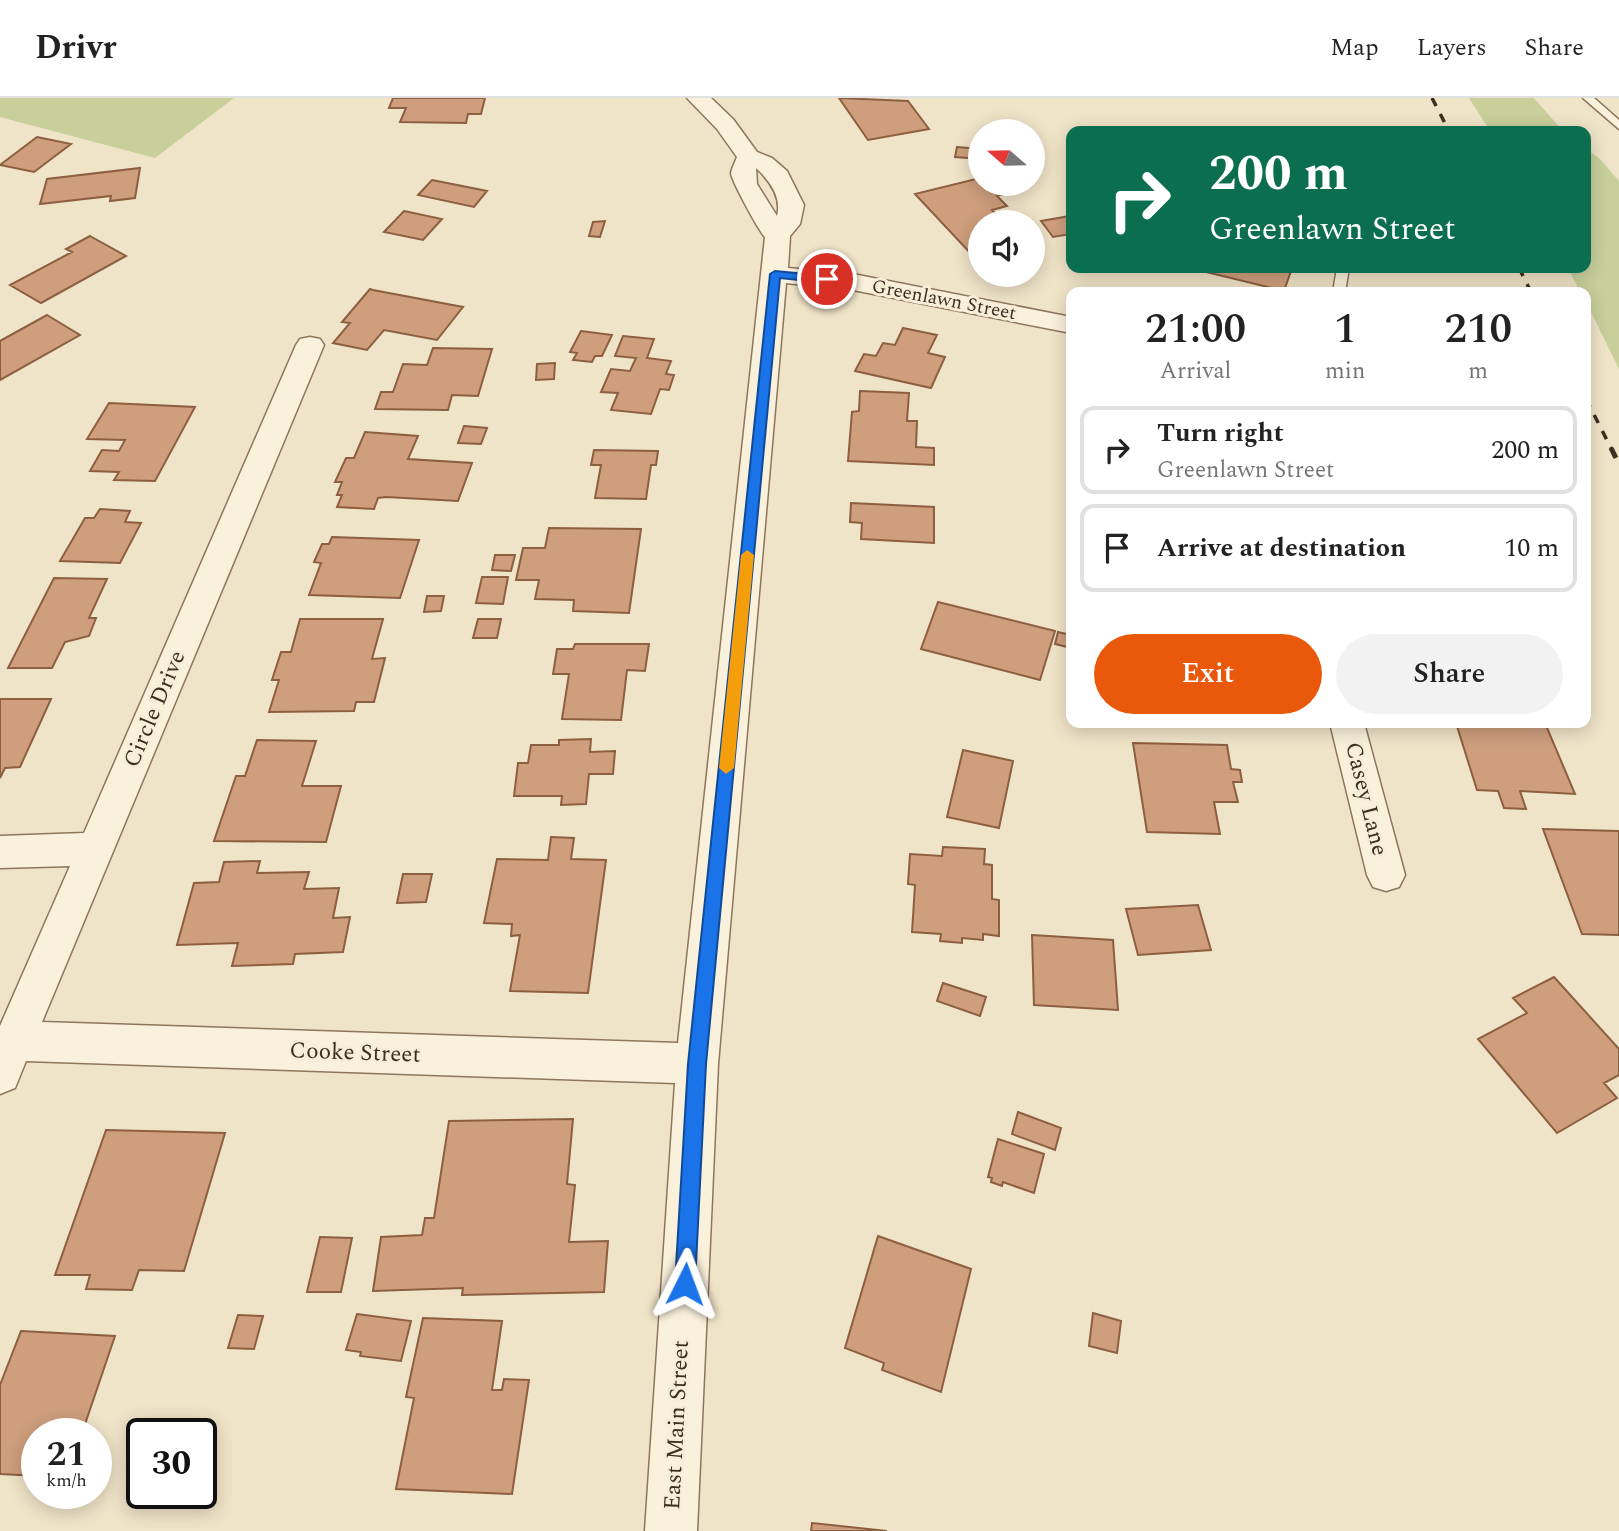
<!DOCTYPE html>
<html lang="en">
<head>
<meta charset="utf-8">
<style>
  body { margin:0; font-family:Spectral,serif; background:#f2f2f2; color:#222; height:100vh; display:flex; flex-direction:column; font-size:26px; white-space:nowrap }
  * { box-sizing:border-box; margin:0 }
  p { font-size:23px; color:#767676 }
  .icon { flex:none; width:38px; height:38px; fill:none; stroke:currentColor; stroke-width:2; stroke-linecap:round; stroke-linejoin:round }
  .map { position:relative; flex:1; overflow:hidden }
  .details { position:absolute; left:1066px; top:189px; width:525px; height:441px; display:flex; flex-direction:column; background:#fff; border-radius:14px; box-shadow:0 4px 18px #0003 }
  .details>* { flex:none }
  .top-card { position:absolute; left:1066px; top:28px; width:525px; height:147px; border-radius:14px; box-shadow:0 4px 18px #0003; background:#0b6e4f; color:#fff; overflow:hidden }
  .needle { width:46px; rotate:290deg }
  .tools { position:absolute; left:968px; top:21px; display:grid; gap:14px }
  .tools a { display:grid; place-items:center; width:77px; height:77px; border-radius:50%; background:#fff; box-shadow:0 4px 18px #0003; font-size:35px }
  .speed { position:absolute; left:21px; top:1320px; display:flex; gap:14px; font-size:35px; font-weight:700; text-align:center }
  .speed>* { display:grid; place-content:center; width:91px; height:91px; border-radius:50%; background:#fff; box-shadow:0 4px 18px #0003; line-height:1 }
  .speed small { font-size:18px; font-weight:400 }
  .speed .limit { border:4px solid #111; border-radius:10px; background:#fff; color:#111 }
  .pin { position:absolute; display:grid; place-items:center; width:60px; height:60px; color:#fff; margin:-30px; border:4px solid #fff; border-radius:50%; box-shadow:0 2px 7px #0007 }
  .me { position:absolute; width:77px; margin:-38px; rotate:3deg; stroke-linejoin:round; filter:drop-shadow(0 0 5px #0008) }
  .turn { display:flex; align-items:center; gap:24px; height:147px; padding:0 28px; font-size:32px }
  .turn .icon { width:91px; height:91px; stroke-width:2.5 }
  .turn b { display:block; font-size:49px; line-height:60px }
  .eta { display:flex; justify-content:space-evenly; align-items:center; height:119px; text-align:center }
  .eta b { font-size:42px; font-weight:600; line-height:49px }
  .button { display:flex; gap:14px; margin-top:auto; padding:14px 28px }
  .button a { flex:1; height:80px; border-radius:42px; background:#ea580c; color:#fff; font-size:28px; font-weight:600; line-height:80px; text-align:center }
  .button a+a { background:#f2f2f2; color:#222 }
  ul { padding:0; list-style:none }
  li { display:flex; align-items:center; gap:21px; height:88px; margin:0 14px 10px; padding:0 14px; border:4px solid #e0e0e0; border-radius:14px }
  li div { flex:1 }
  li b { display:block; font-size:26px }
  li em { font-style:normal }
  header { display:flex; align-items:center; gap:42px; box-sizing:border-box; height:98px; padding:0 35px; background:#fff; border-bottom:2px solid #e0e0e0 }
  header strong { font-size:33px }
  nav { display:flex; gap:38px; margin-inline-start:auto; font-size:24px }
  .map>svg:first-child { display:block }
  .green { fill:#c9cf9b }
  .building { fill:#cf9f7d; stroke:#8d5f41; stroke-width:2 }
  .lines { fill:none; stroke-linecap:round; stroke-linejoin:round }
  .service-casing { stroke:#8d765c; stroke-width:3 }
  .minor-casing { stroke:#8d765c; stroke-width:3 }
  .service { fill:#faf1dc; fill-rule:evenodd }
  .minor { fill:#faf1dc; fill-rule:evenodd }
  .rail-far1 { stroke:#3d2e20; stroke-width:3.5; stroke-dasharray:9 9; stroke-linecap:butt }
  .rail { stroke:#3d2e20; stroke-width:5; stroke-dasharray:11 11; stroke-linecap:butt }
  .route { fill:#1a73e8; stroke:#114b97; stroke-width:2 }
  .slow { fill:#f59e0b }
  .labels { text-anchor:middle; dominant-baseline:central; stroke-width:6; stroke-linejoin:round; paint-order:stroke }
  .far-street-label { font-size:19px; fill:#3d2e20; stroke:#f7eed8 }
  .street-label { font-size:23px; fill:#3d2e20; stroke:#f7eed8 }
</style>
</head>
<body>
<header>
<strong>Drivr</strong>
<nav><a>Map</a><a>Layers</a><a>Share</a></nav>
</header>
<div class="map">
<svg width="1619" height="1433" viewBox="0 0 1619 1433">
  <rect width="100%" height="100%" fill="#f0e4c8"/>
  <path class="green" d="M0 0H234L155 60 0 19Z
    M1469 0H1534L1563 33H1490Z
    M1586 51 1600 61 1619 83V271L1586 204V194H1580L1568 170H1586Z"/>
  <path class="building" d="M393 0H485L481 16H468L466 25 400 24 406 10H389Z
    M839 0 908 3 929 31 868 42Z
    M37 39 71 46 34 74 0 67Z
    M957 49 980 51V61L955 59Z
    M140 70 135 100 110 103 111 98 40 106 47 81Z
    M980 80V86H1012L1019 92 997 98 1007 108 992 112 1003 124H980V158L974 159 915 96Z
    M432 82 487 93 474 109 418 97Z
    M404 113 442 121 423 142 384 134Z
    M1070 118 1071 136 1053 139 1041 123Z
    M605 123 600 139 589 138 593 124Z
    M90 138 126 158 41 205 10 187 72 154 66 151Z
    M1199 170H1292L1284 193 1198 172Z
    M370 191 373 192 463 209 437 242 384 232 367 252 333 245 350 225 342 224Z
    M47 217 80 237 0 282V243Z
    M903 230 937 237 928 255 945 259 931 290 855 273 864 256 876 258 883 245 895 247Z
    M581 233 612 237 602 258H595L592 264 573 262 577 255 570 254Z
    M623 238 654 241 647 260 671 263 666 276 674 277 669 292 660 291 651 316 611 312 618 295 601 294 611 271 630 273 636 260 615 258Z
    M433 250 492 251 478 298 452 297 448 312 375 311 381 294H393L403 266 427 267Z
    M555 265 554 281 536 282 537 266Z
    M860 293 909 295 907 323H917L916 349 934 350V367L848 363 852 314 859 313Z
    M109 305 195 309 155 383 114 382 119 374 90 373 102 352 119 353 125 342 87 341Z
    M464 328 487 330 481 346 458 345Z
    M365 334 418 338 408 361 472 365 458 403 386 399 378 400 374 411 337 409 342 397H337L342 384H335L346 360H354Z
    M594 352 658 353 656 367H651L646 401 595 400 601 367H591Z
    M851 405 934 409V445L861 441 862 425 850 424Z
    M100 411 130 413 125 424 141 425 120 465 60 463 85 420H94Z
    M549 430 641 431 629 515 573 513 574 502 535 501 539 482H516L523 450H545Z
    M332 439 419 442 400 500 309 497 321 465 314 464 322 446H329Z
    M495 457H515L511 473 492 472Z
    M482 479H508L503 506 476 505Z
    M54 480 107 481 89 520H96L89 538 65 544 52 570H8Z
    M427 498H444L441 513 424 514Z
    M938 504 1055 533 1040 582 921 551Z
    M300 521H383L372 561 385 560 374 604H356L354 613 269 614 279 582H272L281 554H291Z
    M478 521H501L497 540H473Z
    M1058 534 1071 537V550L1055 546Z
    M575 546H649L645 573 627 572 621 622 562 621 569 576H553L557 551H573Z
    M0 601H51L20 669 5 670 0 680Z
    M1456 625H1545L1575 696 1520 693 1526 711 1504 710 1498 693 1477 692Z
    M591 641 590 654 615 653 613 676H589L586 706 561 707 562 698H514L518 665H528L531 647H559V642Z
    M257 642 316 643 302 688H341L326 744 214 743 236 678H245Z
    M1133 645 1227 647 1231 671 1240 672 1242 684H1233L1238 704H1214L1220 736 1147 734Z
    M963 652 1013 663 999 730 947 719Z
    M1543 731 1619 733V837L1582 836Z
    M551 739 574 740 571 761 606 762 588 895 510 893 520 837 511 838 512 826 484 825 497 761 548 762Z
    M943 749 985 751 984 766 992 767V801L999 802V838L983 836V842L962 840V845L940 843 941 836 912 834 915 787 908 786 910 756 942 758Z
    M260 763 257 775 309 774 304 791 339 790 333 820 350 819 343 854 295 856 293 866 232 868 238 845 177 847 194 785 219 784 224 764Z
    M403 776H432L426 804 397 805Z
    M1198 807 1211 852 1138 857 1126 811Z
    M1032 837 1113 842 1118 912 1034 907Z
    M1554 879 1619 951V977L1604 985 1617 1000 1557 1035 1478 941 1527 915 1513 900Z
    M943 885 986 899 980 918 937 903Z
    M1018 1014 1061 1030 1055 1052 1012 1036Z
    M573 1021 567 1086 575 1087 569 1144 608 1143 604 1194 462 1197 463 1190 373 1193 381 1139 422 1137 425 1120H434L449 1023Z
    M106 1032 225 1035 184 1173 139 1172 132 1192 86 1191 90 1177H55Z
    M998 1041 1044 1056 1034 1095 1003 1084 1002 1088 991 1084 992 1080 988 1079Z
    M878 1138 971 1171 941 1294 882 1272 884 1265 845 1250Z
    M320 1139 352 1140 341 1194H307Z
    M1093 1215 1121 1223 1117 1255 1089 1248Z
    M357 1216 411 1223 401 1263 360 1258 361 1254 346 1252Z
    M238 1217 263 1218 254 1251 228 1250Z
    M423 1220 502 1223 492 1292H502L504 1281 529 1282 512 1396 396 1391 414 1300 406 1299Z
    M21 1233 115 1238 82 1335H37V1378L0 1376V1287Z
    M812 1425 887 1433H811Z"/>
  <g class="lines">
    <g class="service-casing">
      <path id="service" d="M1583 0H1594L1619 22V31Z
        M1337 170H1349L1345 194H1333Z"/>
    </g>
    <g class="minor-casing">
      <path id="minor" d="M687 0H711L733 21 757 54 772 60 787 73 804 107 800 126 790 138 788 170 853 176 1071 219V235L853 192 786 185 718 966 697 1433H645L675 985 26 963 15 990 0 996V928L70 768 0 770V738L84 735 296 247 300 241 310 239 320 241 324 247 42 924 678 945 765 139C760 135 731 82 731 75 732 70 735 64 737 59L717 31ZM756 70C770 83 782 99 777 118L757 86Z
        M1330 625H1364L1405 777 1399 789 1386 793 1373 789 1367 777Z"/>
    </g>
    <use href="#service" class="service"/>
    <use href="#minor" class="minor"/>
    <path class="rail-far1" d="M1432 0 1449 33
      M1519 170 1531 194
      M1586 301 1612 352"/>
    <path class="rail" d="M1611 350 1619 366"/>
  </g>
  <path class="route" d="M775 173 827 178 833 181 827 185 780 180 706 966 695 1186 692 1193 685 1196 677 1193 675 1186 688 966 770 176Z"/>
  <path class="slow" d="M747 452 754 457 734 670 726 676 719 670 741 457Z"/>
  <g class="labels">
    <g class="far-street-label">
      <text transform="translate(944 202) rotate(11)">Greenlawn Street</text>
    </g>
    <g class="street-label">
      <text transform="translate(155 611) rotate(-67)">Circle Drive</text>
      <text transform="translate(1366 701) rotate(76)">Casey Lane</text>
      <text transform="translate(355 955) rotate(2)">Cooke Street</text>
      <text transform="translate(677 1327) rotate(-87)">East Main Street</text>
    </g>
  </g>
</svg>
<div class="tools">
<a><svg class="needle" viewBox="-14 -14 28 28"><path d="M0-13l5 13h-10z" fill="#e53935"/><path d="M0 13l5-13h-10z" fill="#767676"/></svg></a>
<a><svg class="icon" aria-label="sound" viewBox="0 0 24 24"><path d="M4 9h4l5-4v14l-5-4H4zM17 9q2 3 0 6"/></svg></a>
</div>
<div class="speed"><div>21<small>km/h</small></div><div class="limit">30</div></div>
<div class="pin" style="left:827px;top:181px;background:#d93025"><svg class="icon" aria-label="arrive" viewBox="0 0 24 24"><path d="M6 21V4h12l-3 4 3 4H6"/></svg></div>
<svg class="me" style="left:685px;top:1186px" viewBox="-20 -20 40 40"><path d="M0-17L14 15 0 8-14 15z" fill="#1a73e8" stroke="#fff" stroke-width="4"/></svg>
<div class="top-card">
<div class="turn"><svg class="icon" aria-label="right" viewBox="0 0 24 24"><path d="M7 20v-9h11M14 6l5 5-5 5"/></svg><div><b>200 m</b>Greenlawn Street</div></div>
</div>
<section class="details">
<div class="eta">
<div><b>21:00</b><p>Arrival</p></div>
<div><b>1</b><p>min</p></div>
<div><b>210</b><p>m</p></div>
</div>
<ul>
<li><svg class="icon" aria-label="right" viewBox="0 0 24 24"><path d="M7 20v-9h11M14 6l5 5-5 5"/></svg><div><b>Turn right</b><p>Greenlawn Street</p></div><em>200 m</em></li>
<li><svg class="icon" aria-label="arrive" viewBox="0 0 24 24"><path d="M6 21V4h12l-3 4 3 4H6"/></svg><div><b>Arrive at destination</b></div><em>10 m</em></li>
</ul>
<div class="button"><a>Exit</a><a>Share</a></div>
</section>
</div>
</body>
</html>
